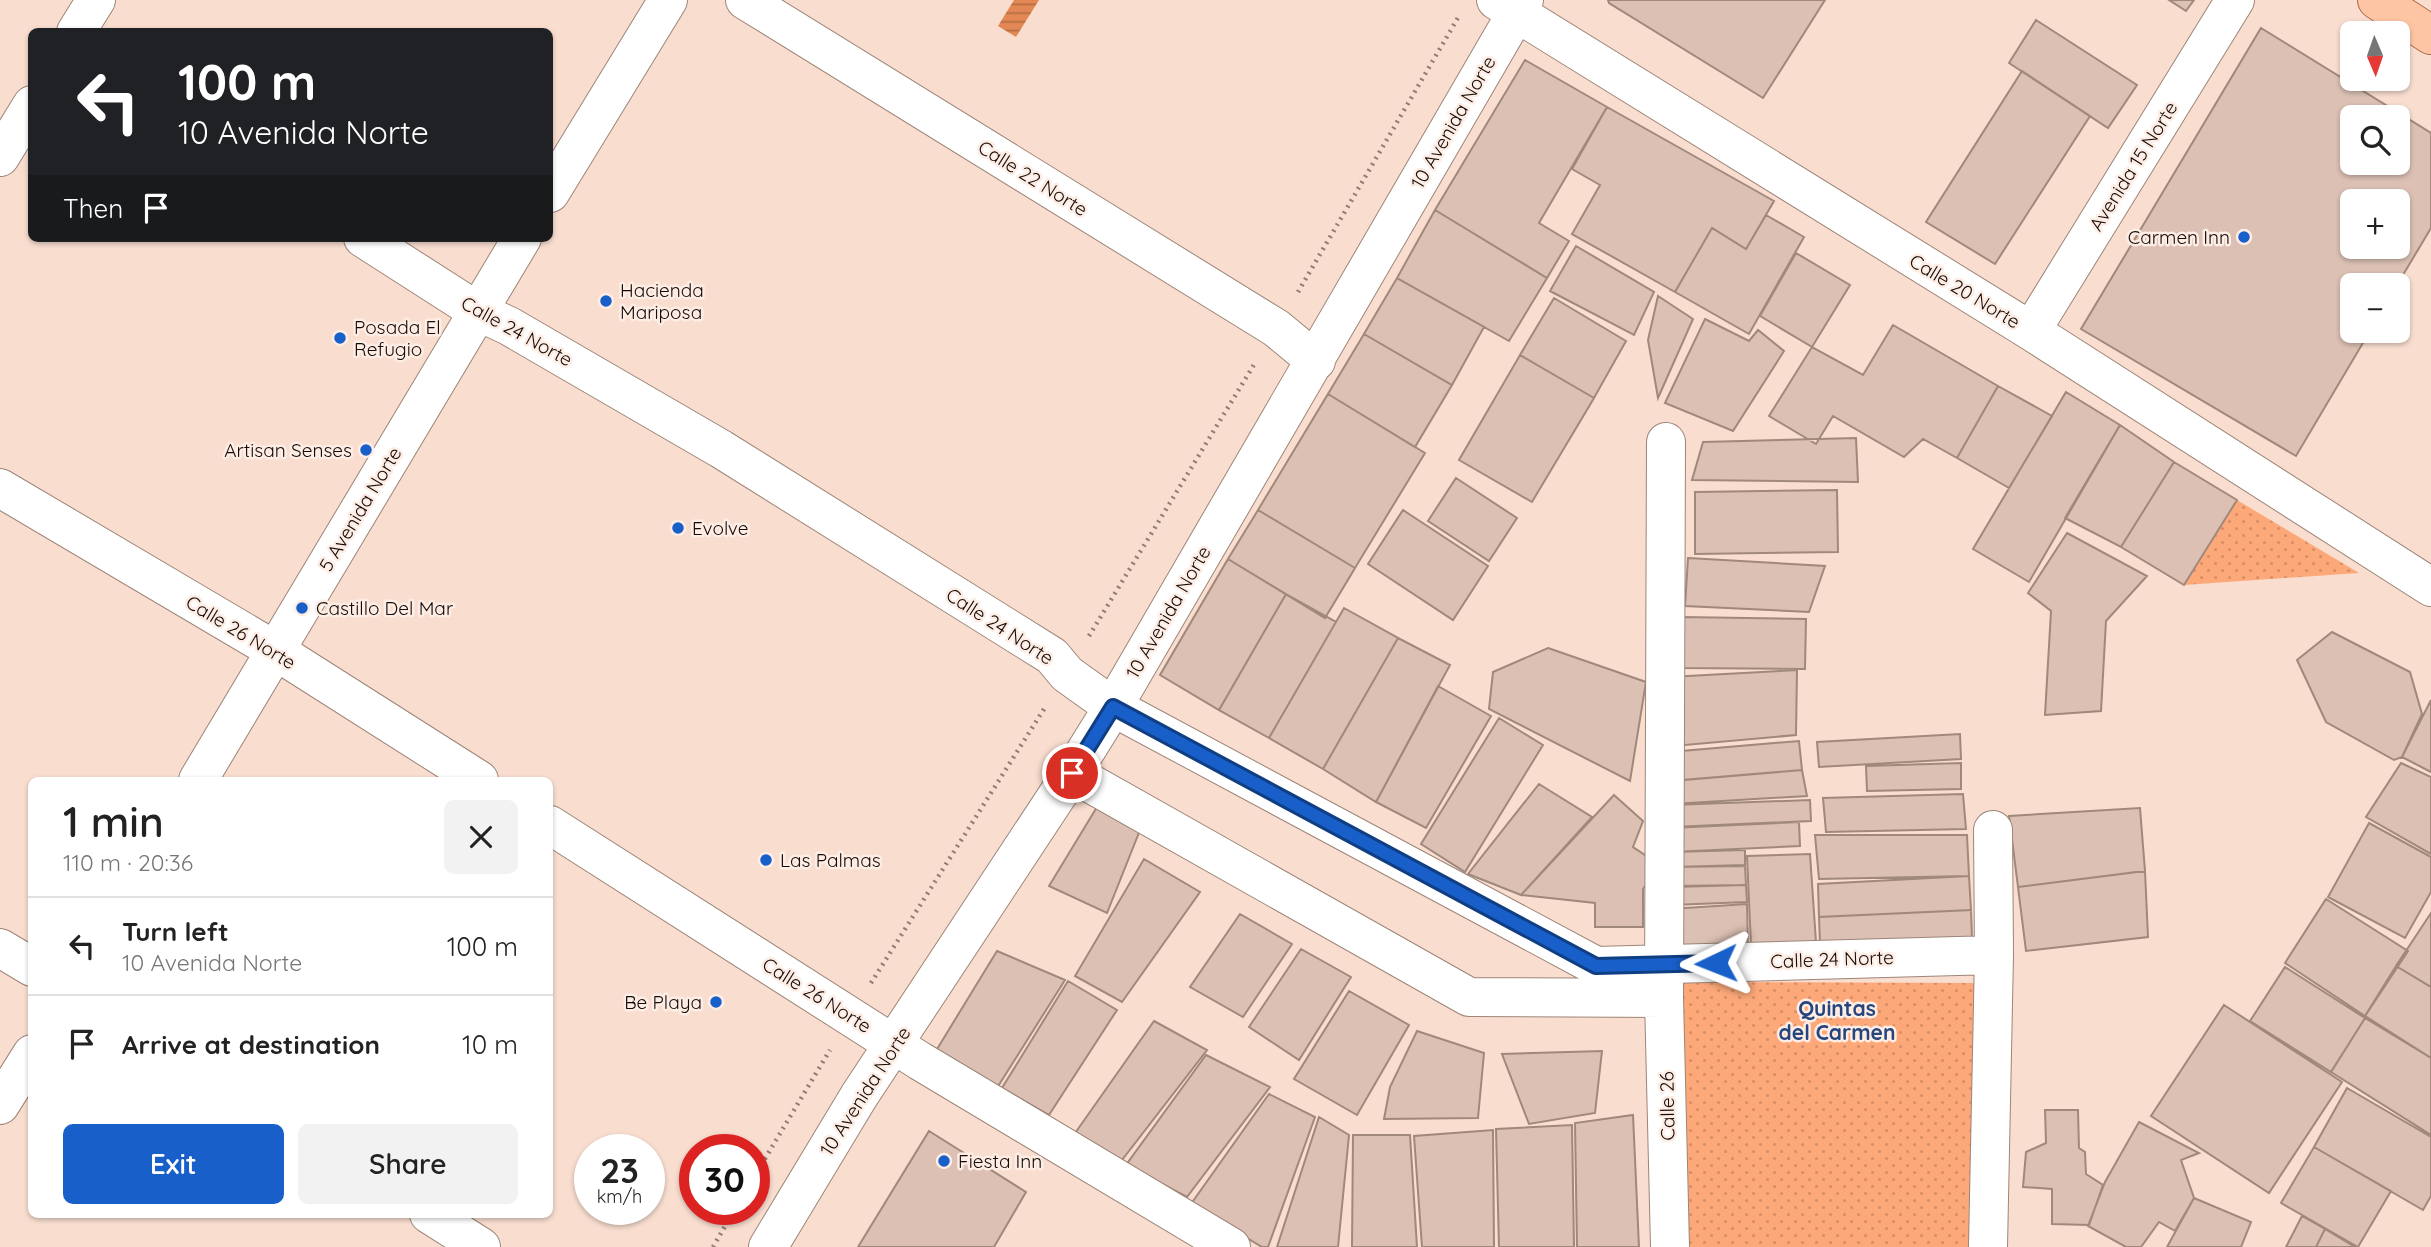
<!DOCTYPE html>
<html lang="en">
<head>
<meta charset="utf-8">
<style>
  body { margin:0; font-family:Quicksand,sans-serif; background:#f2f2f2; color:#222; height:100vh; display:flex; flex-direction:column; font-size:26px; white-space:nowrap }
  * { box-sizing:border-box; margin:0 }
  p { font-size:23px; color:#767676 }
  .icon { flex:none; width:38px; height:38px; fill:none; stroke:currentColor; stroke-width:2; stroke-linecap:round; stroke-linejoin:round }
  .map { position:relative; flex:1; overflow:hidden }
  .drawer { position:absolute; left:28px; top:777px; width:525px; height:441px; display:flex; flex-direction:column; background:#fff; border-radius:10px; box-shadow:0 2px 5px #0004 }
  .drawer>* { flex:none }
  .guide { position:absolute; left:28px; top:28px; width:525px; height:214px; border-radius:10px; box-shadow:0 2px 5px #0004; background:#202124; color:#fff; overflow:hidden }
  .needle { width:46px; rotate:178deg }
  .controls { position:absolute; left:2340px; top:21px; display:grid; gap:14px }
  .controls a { display:grid; place-items:center; width:70px; height:70px; border-radius:10px; background:#fff; box-shadow:0 2px 5px #0004; font-size:35px }
  .speed { position:absolute; left:574px; top:1134px; display:flex; gap:14px; font-size:35px; font-weight:700; text-align:center }
  .speed>* { display:grid; place-content:center; width:91px; height:91px; border-radius:50%; background:#fff; box-shadow:0 2px 5px #0004; line-height:1 }
  .speed small { font-size:18px; font-weight:400 }
  .speed .limit { border:10px solid #d22; background:#fff; color:#111 }
  .pin { position:absolute; display:grid; place-items:center; width:60px; height:60px; color:#fff; margin:-30px; border:4px solid #fff; border-radius:50%; box-shadow:0 2px 7px #0007 }
  .me { position:absolute; width:77px; margin:-38px; rotate:268deg; stroke-linejoin:round; filter:drop-shadow(0 0 5px #0008) }
  .turn { display:flex; align-items:center; gap:24px; height:147px; padding:0 35px; font-size:32px }
  .turn .icon { width:91px; height:91px; stroke-width:2.5 }
  .turn b { display:block; font-size:49px; line-height:60px }
  .then { display:flex; align-items:center; height:66px; padding:0 35px; background:#0003; gap:14px; font-size:26px }
  .round { display:grid; place-items:center; flex:none; width:74px; height:74px; border-radius:10px; background:#f2f2f2 }
  .summary { display:flex; align-items:center; justify-content:space-between; height:119px; padding:0 35px }
  h1 { font-size:42px; font-weight:600; line-height:52px }
  .cta { display:flex; gap:14px; margin-top:auto; padding:14px 35px }
  .cta a { flex:1; height:80px; border-radius:10px; background:#195fca; color:#fff; font-size:28px; font-weight:600; line-height:80px; text-align:center }
  .cta a+a { background:#f2f2f2; color:#222 }
  ul { padding:0; list-style:none }
  li { display:flex; align-items:center; gap:21px; height:98px; padding:0 35px; border-top:2px solid #e0e0e0 }
  li div { flex:1 }
  li b { display:block; font-size:26px }
  li em { font-style:normal }
  .map>svg:first-child { display:block }
  .park { fill:url(#park-dots) }
  .water { fill:url(#water-rules) }
  .building { fill:#dbc0b3; stroke:#a0887b; stroke-width:2; fill-rule:evenodd }
  .lines { fill:none; stroke-linecap:round; stroke-linejoin:round }
  .minor-casing { stroke:#9d8578; stroke-width:40 }
  .major-casing { stroke:#ac6b46; stroke-width:40 }
  .path { stroke:#907d74; stroke-width:4.5; stroke-dasharray:2 5; stroke-linecap:butt }
  .minor { stroke:#fff; stroke-width:38 }
  .major { stroke:#fec5a4; stroke-width:38 }
  .route-casing { stroke:#103e83; stroke-width:18 }
  .route { stroke:#195fca; stroke-width:12 }
  .poi-dot { fill:#195fca; stroke:#feede5; stroke-width:2.5 }
  .labels { text-anchor:middle; dominant-baseline:central; stroke-width:5; stroke-linejoin:round; paint-order:stroke }
  .street-label { font-size:19px; fill:#140b07; stroke:#feede5 }
  .poi-label { font-size:19px; fill:#140b07; stroke:#feede5; text-anchor:start }
  .neighbourhood-label { font-size:21px; font-weight:bold; fill:#25467d; stroke:#feede5 }
</style>
</head>
<body>
<div class="map">
<svg width="2431" height="1247" viewBox="0 0 2431 1247">
  <defs>
    <pattern id="park-dots" width="8" height="8" patternUnits="userSpaceOnUse" patternTransform="scale(1.75)"><rect width="8" height="8" fill="#fda879"/><path d="M2 2h.1M6 6h.1" fill="none" stroke="#d88f67" stroke-width="1.8" stroke-linecap="round"/></pattern>
    <pattern id="water-rules" width="6" height="5" patternUnits="userSpaceOnUse" patternTransform="scale(1.75)"><rect width="6" height="5" fill="#e38854"/><path d="M0 2.5h6" fill="none" stroke="#b76d44"/></pattern>
  </defs>
  <rect width="100%" height="100%" fill="#f9ded0"/>
  <path class="park" d="M2237 500 2359 573 2184 585Z
    M1683 982 1978 983 1974 1247H1687Z"/>
  <path class="water" d="M1014 0H1039L1016 37 998 26Z"/>
  <path class="building" d="M1608 0H1825L1763 98 1609 3Z
    M2169 0H2194L2186 11Z
    M2036 20 2137 85 2108 128 2009 63Z
    M2261 28 2431 133V228L2397 285H2352V331H2370L2296 456 2081 329ZM2352 117H2398V163H2352ZM2352 201H2398V247H2352Z
    M1525 60 1607 107 1539 223 1569 241 1547 278 1435 210Z
    M2022 71 2090 116 1995 264 1926 222Z
    M1607 107 1774 201 1746 249 1712 228 1675 292 1572 234 1600 185 1572 169Z
    M1435 210 1547 278 1509 341 1397 278Z
    M1766 215 1804 237 1749 334 1675 292 1712 228 1746 249Z
    M1576 246 1654 292 1634 335 1550 291Z
    M1796 253 1850 285 1812 347 1760 316Z
    M1397 278 1484 327 1452 385 1364 334Z
    M1658 296 1693 319 1658 398 1648 340Z
    M1554 298 1626 341 1594 398 1520 355Z
    M1705 319 1749 341 1758 330 1784 351 1733 431 1665 403Z
    M1893 325 1998 386 1957 458 1923 439 1904 457 1833 416 1816 444 1769 416 1812 347 1863 375Z
    M1364 334 1452 385 1415 447 1328 394Z
    M1520 355 1594 398 1532 502 1459 460Z
    M1998 386 2052 416 2009 488 1957 458Z
    M2066 392 2120 425 2029 582 1973 549Z
    M1328 394 1425 453 1355 568 1258 510Z
    M2120 425 2174 462 2121 547 2065 518Z
    M1856 438 1858 482 1692 480 1703 442Z
    M2174 462 2237 500 2184 585 2121 547Z
    M1456 478 1517 518 1489 561 1428 521Z
    M1837 490 1838 552 1695 554V492Z
    M1258 510 1355 568 1325 618 1228 559Z
    M1403 510 1488 566 1453 620 1368 564Z
    M2067 533 2147 576 2106 621 2101 711 2045 715 2051 611 2028 593Z
    M1688 558 1825 566 1809 612 1685 606Z
    M1228 559 1286 594 1219 710 1160 675Z
    M1286 594 1336 622 1269 738 1219 710Z
    M1344 608 1398 638 1323 769 1269 738Z
    M1682 617 1806 619 1805 669 1681 668Z
    M2332 632 2410 672 2422 714 2402 757 2394 760 2326 722 2297 660Z
    M1398 638 1450 665 1376 802 1323 769Z
    M1548 648 1646 682 1630 781 1489 709 1493 672Z
    M1797 670 1796 735 1674 746 1670 677Z
    M1438 686 1491 716 1426 828 1376 802Z
    M2431 700V772L2402 757Z
    M1499 718 1543 745 1465 872 1421 844Z
    M1960 734 1961 759 1819 767 1817 742Z
    M1799 741 1802 770 1673 781 1670 752Z
    M1961 763V789L1867 791 1866 766Z
    M2401 763 2431 777V854L2366 817Z
    M1802 770 1807 796 1672 804 1671 781Z
    M1539 784 1592 817 1521 895 1468 874Z
    M1963 794 1966 829 1826 832 1823 798Z
    M1614 795 1643 821 1633 847 1660 865 1643 889V927H1595V903L1521 895Z
    M1810 800 1811 821 1672 827 1671 805Z
    M1097 807 1142 825 1107 913 1049 886Z
    M2140 808 2145 871 2018 887 2009 816Z
    M1799 822 1800 846 1671 852 1670 828Z
    M2369 823 2431 857V892L2405 938 2328 897Z
    M1815 835H1967L1969 876 1819 879Z
    M1745 850V865L1672 867V852Z
    M1810 854 1816 942 1751 945 1747 856Z
    M1144 859 1200 892 1122 1002 1075 976Z
    M1745 866 1746 885 1673 886 1672 867Z
    M2145 871 2148 937 2026 951 2018 887Z
    M1969 876 1971 910 1819 917 1818 884Z
    M1746 885 1747 902 1672 905V887Z
    M2326 899 2408 951 2365 1016 2285 963Z
    M1747 904 1748 946H1672L1670 909Z
    M1971 910 1972 938 1820 943 1819 917Z
    M2431 913V987L2396 966Z
    M1240 914 1292 944 1243 1017 1190 987Z
    M1301 949 1351 977 1299 1060 1249 1027Z
    M997 951 1065 980 997 1088 934 1054Z
    M2396 966 2431 987V1058L2365 1016Z
    M2285 967 2365 1018 2331 1072 2250 1021Z
    M1068 981 1117 1010 1049 1115 1002 1088Z
    M1349 991 1409 1025 1357 1115 1294 1079Z
    M2224 1005 2342 1082 2269 1193 2151 1116Z
    M2365 1018 2431 1058V1135L2331 1072Z
    M1154 1021 1207 1050 1122 1160 1073 1136Z
    M1417 1031 1484 1053 1478 1118 1384 1119 1390 1087Z
    M1602 1051 1595 1113 1529 1124 1502 1054Z
    M1206 1055 1270 1087 1187 1197 1126 1165Z
    M2347 1088 2431 1137V1196L2423 1210 2314 1147Z
    M1269 1094 1315 1117 1268 1247H1262L1191 1204Z
    M2045 1110H2078L2079 1148 2085 1152 2086 1174 2103 1185 2089 1225 2052 1224V1189L2023 1187 2026 1152 2046 1143Z
    M1633 1115 1639 1247H1577L1575 1123Z
    M1319 1117 1349 1135 1338 1247H1277Z
    M2139 1122 2199 1153 2181 1160 2194 1198 2175 1231 2159 1222 2141 1247H2126L2088 1226 2105 1182Z
    M1572 1125 1574 1247H1499L1496 1129Z
    M1493 1130 1494 1247H1422L1414 1136Z
    M929 1131 1026 1192 994 1247H858Z
    M1353 1135H1410L1417 1247H1352Z
    M2314 1147 2391 1191 2358 1247 2281 1203Z
    M2194 1198 2251 1222 2241 1247H2167Z
    M2302 1216 2325 1229 2316 1247H2286Z
    M2325 1229 2355 1247H2316Z"/>
  <g class="lines">
    <g class="minor-casing">
      <path id="minor" d="M745 0 1276 328 1316 361
        M1496 0 2031 331 2431 587
        M76 32 96 0
        M0 157 32 105
        M550 193 668 0
        M363 238 477 311 509 326 721 449 1052 656 1067 674 1113 707 1596 966 1994 955
        M2031 331 2235 0
        M1666 442 1664 998 1670 1247
        M0 488 276 651 479 780
        M1072 773 1469 997 1664 998
        M198 780 522 238
        M550 825 920 1061 1231 1247
        M0 948 32 967
        M0 1105 32 1054
        M429 1214 481 1247
        M768 1247 859 1096 1072 773 1113 707 1524 0
        M1988 1247 1994 955 1993 830"/>
    </g>
    <g class="major-casing">
      <path id="major" d="M2377 0 2431 35"/>
    </g>
    <path class="path" d="M1298 292 1459 16
      M1089 636 1255 363
      M871 983 1044 709
      M754 1177 830 1050
      M713 1247 735 1209"/>
    <use href="#minor" class="minor"/>
    <use href="#major" class="major"/>
  </g>
  <g class="lines">
    <g class="route-casing">
      <path id="route" d="M1072 773 1113 707 1596 966 1716 963"/>
    </g>
    <use href="#route" class="route"/>
  </g>
  <g class="poi-dot">
    <circle cx="2244" cy="237" r="7"/>
    <circle cx="606" cy="301" r="7"/>
    <circle cx="340" cy="338" r="7"/>
    <circle cx="366" cy="450" r="7"/>
    <circle cx="678" cy="528" r="7"/>
    <circle cx="302" cy="608" r="7"/>
    <circle cx="766" cy="860" r="7"/>
    <circle cx="716" cy="1002" r="7"/>
    <circle cx="944" cy="1161" r="7"/>
  </g>
  <g class="labels">
    <g class="street-label">
      <text transform="translate(1453 122) rotate(-60)">10 Avenida Norte</text>
      <text transform="translate(2133 166) rotate(-58)">Avenida 15 Norte</text>
      <text transform="translate(1033 178) rotate(32)">Calle 22 Norte</text>
      <text transform="translate(1965 291) rotate(31)">Calle 20 Norte</text>
      <text transform="translate(517 331) rotate(29)">Calle 24 Norte</text>
      <text transform="translate(360 509) rotate(-59)">5 Avenida Norte</text>
      <text transform="translate(1168 612) rotate(-60)">10 Avenida Norte</text>
      <text transform="translate(1000 626) rotate(33)">Calle 24 Norte</text>
      <text transform="translate(241 632) rotate(31)">Calle 26 Norte</text>
      <text transform="translate(1832 959) rotate(-2)">Calle 24 Norte</text>
      <text transform="translate(817 995) rotate(32)">Calle 26 Norte</text>
      <text transform="translate(865 1091) rotate(-57)">10 Avenida Norte</text>
      <text transform="translate(1667 1106) rotate(-91)">Calle 26</text>
    </g>
    <g class="poi-label">
      <text x="2230" y="237" text-anchor="end">Carmen Inn</text>
      <text x="620" y="290">Hacienda<tspan x="620" dy="22">Mariposa</tspan></text>
      <text x="354" y="327">Posada El<tspan x="354" dy="22">Refugio</tspan></text>
      <text x="352" y="450" text-anchor="end">Artisan Senses</text>
      <text x="692" y="528">Evolve</text>
      <text x="316" y="608">Castillo Del Mar</text>
      <text x="780" y="860">Las Palmas</text>
      <text x="702" y="1002" text-anchor="end">Be Playa</text>
      <text x="958" y="1161">Fiesta Inn</text>
    </g>
    <g class="neighbourhood-label">
      <text x="1837" y="1008">Quintas<tspan x="1837" dy="24">del Carmen</tspan></text>
    </g>
  </g>
</svg>
<div class="controls">
<a><svg class="needle" viewBox="-14 -14 28 28"><path d="M0-13l5 13h-10z" fill="#e53935"/><path d="M0 13l5-13h-10z" fill="#767676"/></svg></a>
<a><svg class="icon" aria-label="search" viewBox="0 0 24 24"><circle cx="10" cy="10" r="6"/><path d="M15 15l6 6"/></svg></a>
<a>+</a>
<a>−</a>
</div>
<div class="speed"><div>23<small>km/h</small></div><div class="limit">30</div></div>
<div class="pin" style="left:1072px;top:773px;background:#d93025"><svg class="icon" aria-label="arrive" viewBox="0 0 24 24"><path d="M6 21V4h12l-3 4 3 4H6"/></svg></div>
<svg class="me" style="left:1716px;top:963px" viewBox="-20 -20 40 40"><path d="M0-17L14 15 0 8-14 15z" fill="#195fca" stroke="#fff" stroke-width="4"/></svg>
<div class="guide">
<div class="turn"><svg class="icon" aria-label="left" viewBox="0 0 24 24"><path d="M17 20v-9H6M10 6l-5 5 5 5"/></svg><div><b>100 m</b>10 Avenida Norte</div></div>
<div class="then">Then<svg class="icon" aria-label="arrive" viewBox="0 0 24 24"><path d="M6 21V4h12l-3 4 3 4H6"/></svg></div>
</div>
<section class="drawer">
<div class="summary"><div><h1>1 min</h1><p>110 m · 20:36</p></div><a class="round"><svg class="icon" aria-label="close" viewBox="0 0 24 24"><path d="M6 6l12 12M18 6L6 18"/></svg></a></div>
<ul>
<li><svg class="icon" aria-label="left" viewBox="0 0 24 24"><path d="M17 20v-9H6M10 6l-5 5 5 5"/></svg><div><b>Turn left</b><p>10 Avenida Norte</p></div><em>100 m</em></li>
<li><svg class="icon" aria-label="arrive" viewBox="0 0 24 24"><path d="M6 21V4h12l-3 4 3 4H6"/></svg><div><b>Arrive at destination</b></div><em>10 m</em></li>
</ul>
<div class="cta"><a>Exit</a><a>Share</a></div>
</section>
</div>
</body>
</html>
